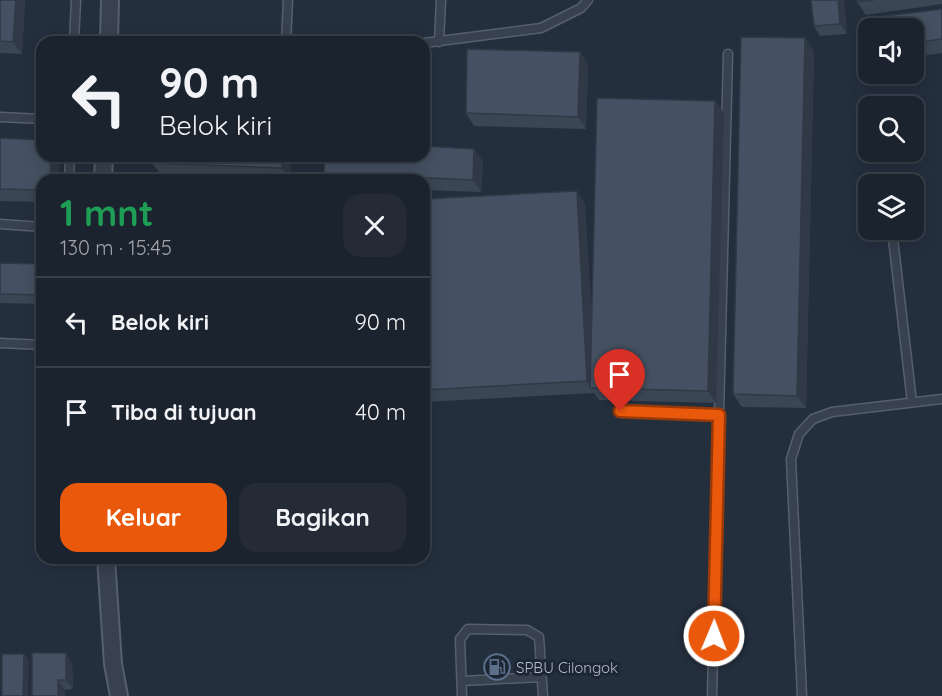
<!DOCTYPE html>
<html lang="id">
<head>
<meta charset="utf-8">
<style>
  body { margin:0; font-family:Quicksand,sans-serif; background:#242b36; color:#f1f3f6; height:100vh; display:flex; flex-direction:column; font-size:22px; white-space:nowrap }
  * { box-sizing:border-box; margin:0 }
  p { font-size:20px; color:#a0a4aa }
  .icon { flex:none; width:33px; height:33px; fill:none; stroke:currentColor; stroke-width:2; stroke-linecap:round; stroke-linejoin:round }
  .map { position:relative; flex:1; overflow:hidden }
  .sheet { position:absolute; left:36px; top:174px; width:394px; height:390px; display:flex; flex-direction:column; background:#1b232e; border-radius:18px; box-shadow:0 3px 15px #0003,0 0 0 2px #39404a }
  .sheet>* { flex:none }
  .guide { position:absolute; left:36px; top:36px; width:394px; height:126px; border-radius:18px; box-shadow:0 3px 15px #0003,0 0 0 2px #39404a; background:#1b232e; color:#f1f3f6; overflow:hidden }
  .controls { position:absolute; left:858px; top:18px; display:grid; gap:12px }
  .controls a { display:grid; place-items:center; width:66px; height:66px; border-radius:12px; background:#1b232e; box-shadow:0 3px 15px #0003,0 0 0 2px #39404a; font-size:30px }
  .pin { position:absolute; display:grid; place-items:center; width:51px; height:51px; color:#fff; margin:-62px -26px; border-radius:50% 50% 50% 0; rotate:-45deg; box-shadow:0 0 6px #0007 }
  .pin .icon { rotate:45deg }
  .me { position:absolute; width:66px; margin:-33px; rotate:1deg; stroke-linejoin:round; filter:drop-shadow(0 0 4px #0008) }
  .turn { display:flex; align-items:center; gap:21px; height:126px; padding:0 24px; font-size:27px }
  .turn .icon { width:78px; height:78px; stroke-width:2.5 }
  .turn b { display:block; font-size:42px; line-height:51px }
  .round { display:grid; place-items:center; flex:none; width:63px; height:63px; border-radius:18px; background:#242b36 }
  .summary { display:flex; align-items:center; justify-content:space-between; height:102px; padding:0 24px }
  h1 { font-size:36px; font-weight:700; line-height:45px; color:#1e9e55 }
  .primary-button { display:flex; gap:12px; margin-top:auto; padding:12px 24px }
  .primary-button a { flex:1; height:69px; border-radius:18px; background:#ea580c; color:#fff; font-size:24px; font-weight:700; line-height:69px; text-align:center }
  .primary-button a+a { background:#242b36; color:#f1f3f6 }
  ul { padding:0; list-style:none }
  li { display:flex; align-items:center; gap:18px; height:90px; padding:0 24px; border-top:2px solid #39404a }
  li div { flex:1 }
  li b { display:block; font-size:22px }
  li em { font-style:normal }
  .map>svg:first-child { display:block }
  .lines { fill:none; stroke-linecap:round; stroke-linejoin:round }
  .lane-casing { stroke:#565f6c; stroke-width:11 }
  .street-casing { stroke:#565f6c; stroke-width:20 }
  .lane { stroke:#38414e; stroke-width:8 }
  .street { stroke:#38414e; stroke-width:16 }
  .wall { fill:#3b4654 }
  .shaded-wall { fill:#303945 }
  .building { fill:#455162; stroke:#303945; stroke-width:1.5 }
  .route-casing { stroke:#983908; stroke-width:15 }
  .route { stroke:#ea580c; stroke-width:10 }
  .labels { text-anchor:middle; dominant-baseline:central; stroke-width:6; stroke-linejoin:round; paint-order:stroke }
  .poi-label { font-size:15px; fill:#b4bcc9; stroke:#1d2633; text-anchor:start }
</style>
</head>
<body>
<div class="map">
<svg width="942" height="696" viewBox="0 0 942 696">
  <rect width="100%" height="100%" fill="#242f3e"/>
  <g class="lines">
    <g class="lane-casing">
      <path id="lane" d="M74 42 76 0
        M286 42 288 0
        M439 42 441 0
        M424 43 541 28 581 8 588 0
        M0 117 42 119
        M69 180 70 156
        M886 183 887 184
        M0 224 42 227
        M892 230 912 402
        M0 343 42 345
        M619 411 719 415
        M462 681 541 677
        M462 696 460 639 468 629 527 630 539 637 543 696
        M712 696 728 54
        M802 696 791 459 799 434 813 419 832 412 942 399"/>
    </g>
    <g class="street-casing">
      <path id="street" d="M109 42 110 0
        M103 180 104 156
        M106 558 113 664 119 696"/>
    </g>
    <use href="#lane" class="lane"/>
    <use href="#street" class="street"/>
  </g>
  <path class="wall" d="M0 0H25L22 54 0 53Z
    M844 0 847 34 820 36 814 26Z
    M857 0H942V4L866 15 857 2Z
    M942 9V53L914 57V28H868V55L865 50 860 19Z
    M814 51 806 408 742 407 733 394Z
    M588 64 586 129 474 126 466 113Z
    M715 101 724 113 716 403 599 400 594 393 424 402V199L577 191 585 204 592 326Z
    M0 138 42 180V202L0 201Z
    M153 156H291L290 180 161 175 152 163Z
    M483 161 481 192 424 190V180H329L324 173Z
    M0 263 42 264V304L0 303Z
    M72 663 73 689 65 690V696H32Z"/>
  <path class="shaded-wall" d="M16 0H25L22 54 13 42Z
    M838 0H844L847 34 840 24Z
    M805 38 814 51 806 408 797 396Z
    M580 52 588 64 586 129 578 117Z
    M715 101 724 113 716 403 708 391Z
    M474 149 483 161 481 192 473 180Z
    M51 156H60L59 180H50Z
    M282 156H291L290 180 282 168Z
    M577 191 585 204 595 388H591L587 381Z
    M66 653 72 663 73 689 66 680Z
    M24 654 29 661 28 696H23Z
    M58 680 65 690V696H58Z"/>
  <path class="building" d="M0 0H16L13 42 0 41Z
    M811 0H838L840 24 814 26Z
    M857 0H874L857 2Z
    M942 9V39L914 43V28H868V49L865 50 860 19Z
    M741 37 805 38 797 396 733 394Z
    M467 49 580 52 578 117 466 113Z
    M597 98 715 101 708 391 590 388Z
    M0 138 42 140V156H51L50 180H42V190L0 189Z
    M424 146 474 149 473 180 324 173 325 156H424Z
    M153 156H282V168L152 163Z
    M577 191 587 381 424 390V199Z
    M0 263 42 264V295L0 294Z
    M32 653H66V680H58V696H32Z
    M2 654H24L23 696H2Z"/>
  <g class="lines">
    <g class="route-casing">
      <path id="route" d="M620 411 719 415 714 636"/>
    </g>
    <use href="#route" class="route"/>
  </g>
  <defs>
    <g id="fuel-ring" transform="scale(1.35)"><circle r="9.5" fill="#1d2633" stroke="#5c6f8a" stroke-width="1.5"/><path d="M-5.5-6h7V0h2V4h1.3V-2.5L3-4.5l.8-.8L6-3V5H2.5V1h-1V6h-7ZM-4.2-4.7v3.2H.2V-4.7Z" fill="#5c6f8a"/></g>
  </defs>
  <g fill-rule="evenodd">
    <use href="#fuel-ring" x="497" y="667"/>
  </g>
  <g class="labels">
    <g class="poi-label">
      <text x="516" y="667">SPBU Cilongok</text>
    </g>
  </g>
</svg>
<div class="controls">
<a><svg class="icon" aria-label="sound" viewBox="0 0 24 24"><path d="M4 9h4l5-4v14l-5-4H4zM17 9q2 3 0 6"/></svg></a>
<a><svg class="icon" aria-label="search" viewBox="0 0 24 24"><circle cx="10" cy="10" r="6"/><path d="M15 15l6 6"/></svg></a>
<a><svg class="icon" aria-label="layers" viewBox="0 0 24 24"><path d="M12 4l9 5-9 5-9-5zM3 14l9 5 9-5"/></svg></a>
</div>
<div class="pin" style="left:620px;top:411px;background:#d93025"><svg class="icon" aria-label="arrive" viewBox="0 0 24 24"><path d="M6 21V4h12l-3 4 3 4H6"/></svg></div>
<svg class="me" style="left:714px;top:636px" viewBox="-20 -20 40 40"><circle r="17" fill="#ea580c" stroke="#fff" stroke-width="3"/><path d="M0-11L8 9 0 5-8 9z" fill="#fff"/></svg>
<div class="guide">
<div class="turn"><svg class="icon" aria-label="left" viewBox="0 0 24 24"><path d="M17 20v-9H6M10 6l-5 5 5 5"/></svg><div><b>90 m</b>Belok kiri</div></div>
</div>
<section class="sheet">
<div class="summary"><div><h1>1 mnt</h1><p>130 m · 15:45</p></div><a class="round"><svg class="icon" aria-label="close" viewBox="0 0 24 24"><path d="M6 6l12 12M18 6L6 18"/></svg></a></div>
<ul>
<li><svg class="icon" aria-label="left" viewBox="0 0 24 24"><path d="M17 20v-9H6M10 6l-5 5 5 5"/></svg><div><b>Belok kiri</b></div><em>90 m</em></li>
<li><svg class="icon" aria-label="arrive" viewBox="0 0 24 24"><path d="M6 21V4h12l-3 4 3 4H6"/></svg><div><b>Tiba di tujuan</b></div><em>40 m</em></li>
</ul>
<div class="primary-button"><a>Keluar</a><a>Bagikan</a></div>
</section>
</div>
</body>
</html>
